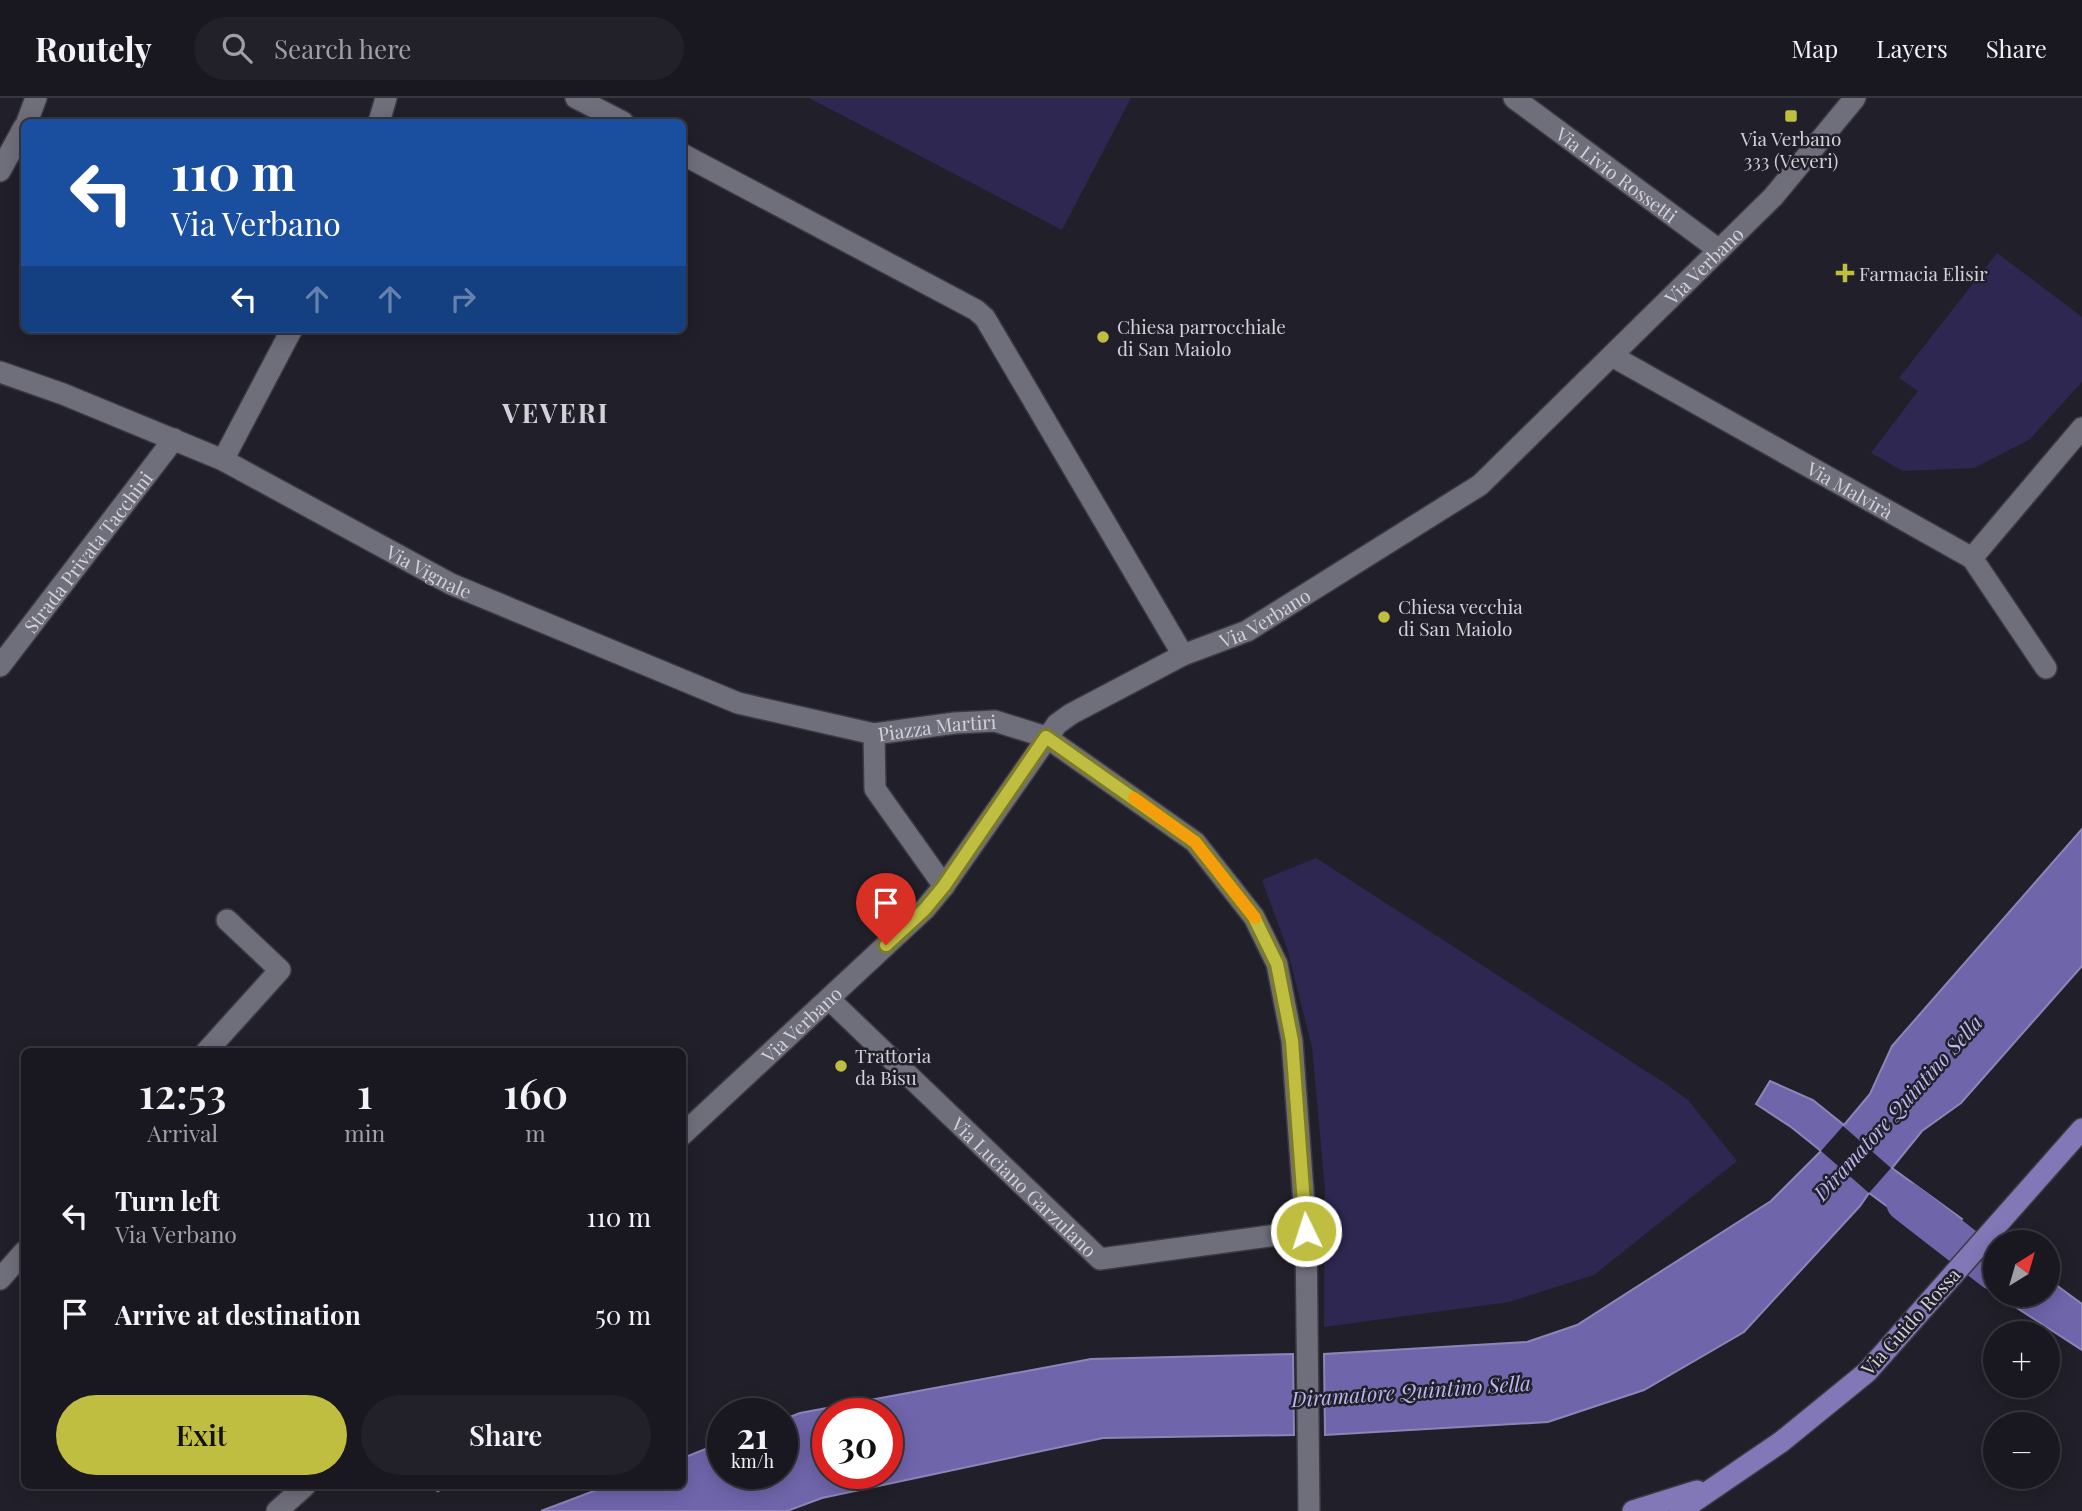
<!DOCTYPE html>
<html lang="en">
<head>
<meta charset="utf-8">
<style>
  body { margin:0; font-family:"Playfair Display",serif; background:#222129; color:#f1f3f6; height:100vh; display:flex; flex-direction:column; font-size:26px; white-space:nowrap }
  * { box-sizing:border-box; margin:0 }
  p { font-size:23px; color:#9fa0a5 }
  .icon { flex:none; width:38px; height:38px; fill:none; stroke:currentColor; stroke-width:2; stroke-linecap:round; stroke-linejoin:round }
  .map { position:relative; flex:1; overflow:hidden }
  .panel { position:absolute; left:21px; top:950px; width:665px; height:441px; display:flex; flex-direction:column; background:#191820; border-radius:10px; box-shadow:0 4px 18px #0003,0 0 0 2px #37373e }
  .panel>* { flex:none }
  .banner { position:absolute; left:21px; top:21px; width:665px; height:214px; border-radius:10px; box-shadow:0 4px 18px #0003,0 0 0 2px #37373e; background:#1a4fa0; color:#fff; overflow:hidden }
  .needle { width:46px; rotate:37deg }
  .buttons { position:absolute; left:1983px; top:1132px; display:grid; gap:14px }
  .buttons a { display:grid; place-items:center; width:77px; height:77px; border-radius:50%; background:#191820; box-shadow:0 4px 18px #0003,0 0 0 2px #37373e; font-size:35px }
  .speed { position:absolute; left:707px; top:1300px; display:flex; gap:14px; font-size:35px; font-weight:700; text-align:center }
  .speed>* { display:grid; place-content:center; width:91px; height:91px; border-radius:50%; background:#191820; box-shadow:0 4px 18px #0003,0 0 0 2px #37373e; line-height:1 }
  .speed small { font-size:18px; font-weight:400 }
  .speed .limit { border:10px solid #d22; background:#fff; color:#111 }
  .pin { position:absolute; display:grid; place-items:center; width:60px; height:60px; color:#fff; margin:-72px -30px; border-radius:50% 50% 50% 0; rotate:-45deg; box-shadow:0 0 7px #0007 }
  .pin .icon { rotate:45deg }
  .me { position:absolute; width:77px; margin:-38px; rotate:356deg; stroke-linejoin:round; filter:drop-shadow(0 0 5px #0008) }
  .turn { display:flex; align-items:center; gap:24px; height:147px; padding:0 35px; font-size:32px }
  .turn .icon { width:91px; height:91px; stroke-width:2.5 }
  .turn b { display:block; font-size:49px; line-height:60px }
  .lanes { display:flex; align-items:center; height:66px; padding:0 35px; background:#0003; justify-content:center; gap:35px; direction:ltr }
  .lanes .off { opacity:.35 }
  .eta { display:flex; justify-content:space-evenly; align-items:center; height:119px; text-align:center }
  .eta b { font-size:42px; font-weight:600; line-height:49px }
  .button { display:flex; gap:14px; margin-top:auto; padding:14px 35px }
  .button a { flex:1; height:80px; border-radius:42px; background:#bfbe41; color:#111; font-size:28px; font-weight:600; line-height:80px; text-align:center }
  .button a+a { background:#222129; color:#f1f3f6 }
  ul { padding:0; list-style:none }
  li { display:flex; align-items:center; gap:21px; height:98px; padding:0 35px }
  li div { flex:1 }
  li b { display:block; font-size:26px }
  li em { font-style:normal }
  header { display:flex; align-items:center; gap:42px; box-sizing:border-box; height:98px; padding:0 35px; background:#191820; border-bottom:2px solid #37373e }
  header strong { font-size:33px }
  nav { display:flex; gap:38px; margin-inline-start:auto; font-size:24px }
  .search { width:490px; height:63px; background:#222129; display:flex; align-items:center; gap:18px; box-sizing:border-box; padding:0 24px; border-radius:38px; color:#9fa0a5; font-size:26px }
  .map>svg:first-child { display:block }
  .green { fill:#2e2751 }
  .water { fill:#6f65ab; stroke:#8d85b8; stroke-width:2; fill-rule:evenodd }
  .pier { fill:#21202a }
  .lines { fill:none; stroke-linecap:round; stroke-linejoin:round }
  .canal { stroke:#6f65ab; stroke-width:40 }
  .minor-casing { stroke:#3b3a42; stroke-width:24 }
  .major-casing { stroke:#3b3a42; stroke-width:24 }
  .path { stroke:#807f87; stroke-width:4.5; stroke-dasharray:7 3.5; stroke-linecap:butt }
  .minor { stroke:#6f6e7b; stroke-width:21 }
  .major { stroke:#8278b8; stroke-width:21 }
  .route-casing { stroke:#7c7c2a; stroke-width:18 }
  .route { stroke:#bfbe41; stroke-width:12 }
  .slow { stroke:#f59e0b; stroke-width:12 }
  .poi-dot { fill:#bfbe41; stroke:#21202a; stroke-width:2.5 }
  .labels { text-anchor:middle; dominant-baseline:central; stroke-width:5; stroke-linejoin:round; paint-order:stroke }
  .poi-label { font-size:19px; fill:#d2d1d8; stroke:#21202a; text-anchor:start }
  .street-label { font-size:19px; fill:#d2d1d8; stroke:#21202a }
  .water-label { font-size:21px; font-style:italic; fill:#bcb6f0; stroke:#21202a }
  .district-label { font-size:26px; font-weight:bold; letter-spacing:2px; fill:#d2d1d8; stroke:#21202a }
</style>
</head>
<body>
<header>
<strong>Routely</strong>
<div class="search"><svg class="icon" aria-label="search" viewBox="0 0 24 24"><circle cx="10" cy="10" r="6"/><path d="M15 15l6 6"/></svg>Search here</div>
<nav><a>Map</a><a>Layers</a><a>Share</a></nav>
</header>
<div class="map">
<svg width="2082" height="1413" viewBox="0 0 2082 1413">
  <rect width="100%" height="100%" fill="#21202a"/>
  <path class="green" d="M809 0H1131L1062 132Z
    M1997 155 2082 219V284L2029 342 1974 370 1903 373 1871 355 1918 293 1899 280Z
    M1316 760 1666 986 1688 1002 1737 1063 1594 1177 1509 1204 1324 1229 1325 1092 1312 949 1287 850 1262 782Z"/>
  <path class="water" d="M2082 731V868L1961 1005 1922 1033 1892 1070 1962 1121 1941 1148 1869 1095 1860 1108 1744 1234 1644 1292 1548 1324 1325 1337 1324 1256 1527 1244 1577 1227 1771 1103 1821 1053 1791 1029 1756 1006 1770 983 1813 1002 1844 1027 1870 996 1892 948Z
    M2048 1181 2082 1206V1252L1997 1197H2048Z
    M1293 1256 1294 1337 1103 1340 822 1400 787 1413H541L607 1388H682L683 1360 723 1344V1376H782V1322L800 1315 1091 1261ZM828 1316H887V1376H828Z"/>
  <path class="pier" d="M1843 1028 1891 1070 1869 1095 1821 1053Z"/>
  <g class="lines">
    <path class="canal" d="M1906 1104 1995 1173"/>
    <g class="minor-casing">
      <g id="minor">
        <path d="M576 0 623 24"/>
        <path id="s1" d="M1514 0 1719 152"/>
        <path d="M27 24 36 0"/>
        <path d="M379 24 386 0"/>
        <path d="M682 56 976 212 985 220 1183 557"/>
        <path d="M0 73 24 29"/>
        <path id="s2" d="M1612 258 1972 460 2046 570"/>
        <path id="s3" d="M0 274 63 296 223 362 451 486 738 605 874 636 955 625 995 623 1046 639 1195 744 1254 819 1277 866 1292 943 1306 1133 1309 1413"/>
        <path d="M223 362 292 231"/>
        <path d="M1972 460 2082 330"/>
        <path id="s4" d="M0 568 174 341"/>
        <path d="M874 636 875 691 944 788"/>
        <path id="s5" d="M829 901 1100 1161 1306 1133"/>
        <path d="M206 954 280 872 227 822"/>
        <path id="s6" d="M682 1037 925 811 944 788 1057 626 1071 616 1183 557 1247 533 1480 387 1773 99 1855 0"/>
        <path d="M0 1181 24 1154"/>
        <path d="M277 1413 305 1388"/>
      </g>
    </g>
    <g class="major-casing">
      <path id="major" d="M1633 1413 1697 1393
        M1680 1413 1781 1344 1867 1274 2082 1031"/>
    </g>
    <path class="path" d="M433 1388 438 1392 442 1388"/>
    <use href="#minor" class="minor"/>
    <use href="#major" class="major"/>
  </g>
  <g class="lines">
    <g class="route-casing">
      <path id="route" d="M886 847 925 811 944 788 1046 639 1195 744 1254 819 1277 866 1292 943 1306 1133"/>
    </g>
    <use href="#route" class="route"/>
    <path class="slow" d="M1134 700 1195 744 1255 820"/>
  </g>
  <g class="poi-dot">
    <rect x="1784" y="11" width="14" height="14" rx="3.5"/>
    <path d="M1841.5 164.5h7v7h7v7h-7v7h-7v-7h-7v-7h7z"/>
    <circle cx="1103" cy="239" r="7"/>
    <circle cx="1384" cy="519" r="7"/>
    <circle cx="841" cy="968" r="7"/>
  </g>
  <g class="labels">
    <g class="poi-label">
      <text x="1791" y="40" text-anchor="middle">Via Verbano<tspan x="1791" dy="22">333 (Veveri)</tspan></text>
      <text x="1859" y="175">Farmacia Elisir</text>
      <text x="1117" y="228">Chiesa parrocchiale<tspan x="1117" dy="22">di San Maiolo</tspan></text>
      <text x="1398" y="508">Chiesa vecchia<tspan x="1398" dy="22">di San Maiolo</tspan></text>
      <text x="855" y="957">Trattoria<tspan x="855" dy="22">da Bisu</tspan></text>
    </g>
    <g class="street-label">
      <text stroke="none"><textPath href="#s1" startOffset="128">Via Livio Rossetti</textPath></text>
      <text stroke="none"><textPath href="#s6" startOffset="1360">Via Verbano</textPath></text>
      <text stroke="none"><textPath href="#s2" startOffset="273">Via Malvirà</textPath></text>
      <text stroke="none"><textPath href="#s4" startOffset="144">Strada Privata Tacchini</textPath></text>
      <text stroke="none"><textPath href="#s3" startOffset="474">Via Vignale</textPath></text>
      <text stroke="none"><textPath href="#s6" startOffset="793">Via Verbano</textPath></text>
      <text stroke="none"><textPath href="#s3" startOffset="1013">Piazza Martiri</textPath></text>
      <text stroke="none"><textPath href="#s6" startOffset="163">Via Verbano</textPath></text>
      <text stroke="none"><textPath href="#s5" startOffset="271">Via Luciano Garzulano</textPath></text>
      <text transform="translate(1910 1223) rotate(-48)">Via Guido Rossa</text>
    </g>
    <g class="water-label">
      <text transform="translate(1897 1009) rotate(-48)">Diramatore Quintino Sella</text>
      <text transform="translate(1411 1292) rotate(-4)">Diramatore Quintino Sella</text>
    </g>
    <g class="district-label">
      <text x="556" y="314">VEVERI</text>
    </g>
  </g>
</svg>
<div class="buttons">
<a><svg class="needle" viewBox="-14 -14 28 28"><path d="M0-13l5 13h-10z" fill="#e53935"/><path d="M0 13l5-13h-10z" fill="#9fa0a5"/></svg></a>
<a>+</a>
<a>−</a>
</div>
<div class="speed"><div>21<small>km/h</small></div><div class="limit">30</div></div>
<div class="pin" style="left:886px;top:847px;background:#d93025"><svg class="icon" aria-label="arrive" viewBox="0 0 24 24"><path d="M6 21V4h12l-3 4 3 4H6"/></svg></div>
<svg class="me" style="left:1306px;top:1133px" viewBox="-20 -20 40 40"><circle r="17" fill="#bfbe41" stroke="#fff" stroke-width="3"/><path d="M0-11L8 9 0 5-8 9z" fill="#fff"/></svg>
<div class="banner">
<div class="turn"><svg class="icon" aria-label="left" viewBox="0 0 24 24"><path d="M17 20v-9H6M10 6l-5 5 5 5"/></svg><div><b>110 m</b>Via Verbano</div></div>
<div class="lanes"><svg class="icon" aria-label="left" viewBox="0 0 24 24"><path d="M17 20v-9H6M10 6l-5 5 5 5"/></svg><svg class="icon off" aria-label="ahead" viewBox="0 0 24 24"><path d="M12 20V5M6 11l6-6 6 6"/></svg><svg class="icon off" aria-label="ahead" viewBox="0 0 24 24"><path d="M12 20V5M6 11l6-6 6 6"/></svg><svg class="icon off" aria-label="right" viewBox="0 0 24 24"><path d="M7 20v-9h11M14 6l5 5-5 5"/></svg></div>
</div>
<section class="panel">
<div class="eta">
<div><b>12:53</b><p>Arrival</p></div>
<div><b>1</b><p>min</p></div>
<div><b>160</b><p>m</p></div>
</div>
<ul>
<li><svg class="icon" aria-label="left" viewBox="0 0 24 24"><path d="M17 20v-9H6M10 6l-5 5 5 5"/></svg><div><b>Turn left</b><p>Via Verbano</p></div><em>110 m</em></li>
<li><svg class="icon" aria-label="arrive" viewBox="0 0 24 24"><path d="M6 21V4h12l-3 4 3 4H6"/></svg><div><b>Arrive at destination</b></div><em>50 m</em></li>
</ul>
<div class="button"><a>Exit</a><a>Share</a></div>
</section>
</div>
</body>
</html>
